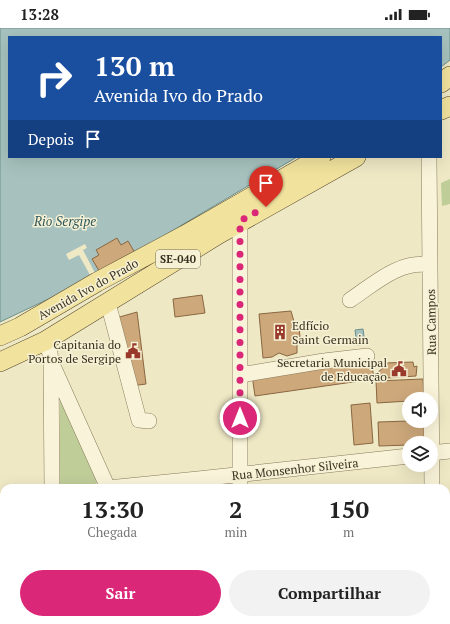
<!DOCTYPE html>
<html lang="pt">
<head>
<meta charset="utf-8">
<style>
  body { margin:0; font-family:"PT Serif",serif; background:#f2f2f2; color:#222; height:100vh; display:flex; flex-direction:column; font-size:15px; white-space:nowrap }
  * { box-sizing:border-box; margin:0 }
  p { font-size:13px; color:#767676 }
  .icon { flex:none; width:22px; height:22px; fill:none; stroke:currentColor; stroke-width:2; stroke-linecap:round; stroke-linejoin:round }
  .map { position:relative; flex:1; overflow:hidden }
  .details { position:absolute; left:0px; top:456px; width:450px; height:140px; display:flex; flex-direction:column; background:#fff; border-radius:12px 12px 0 0; box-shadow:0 4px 16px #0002 }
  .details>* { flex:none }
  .hud { position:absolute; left:8px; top:8px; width:434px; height:122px; border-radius:0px; box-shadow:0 4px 16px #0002; background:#1a4fa0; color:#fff; overflow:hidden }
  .buttons { position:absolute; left:402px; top:364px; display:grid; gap:8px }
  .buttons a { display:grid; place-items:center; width:36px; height:36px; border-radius:50%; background:#fff; box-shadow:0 4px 16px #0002; font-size:20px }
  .pin { position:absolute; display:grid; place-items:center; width:34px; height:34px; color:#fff; margin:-41px -17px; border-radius:50% 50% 50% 0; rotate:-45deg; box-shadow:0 0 4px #0007 }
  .pin .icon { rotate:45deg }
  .me { position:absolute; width:44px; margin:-22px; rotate:0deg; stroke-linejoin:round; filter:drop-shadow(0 0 3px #0008) }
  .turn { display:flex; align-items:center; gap:14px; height:84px; padding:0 20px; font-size:18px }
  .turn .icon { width:52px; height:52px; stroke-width:2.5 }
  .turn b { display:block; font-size:28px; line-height:34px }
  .then { display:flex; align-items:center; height:38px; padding:0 20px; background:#0003; gap:8px; font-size:15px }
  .eta { display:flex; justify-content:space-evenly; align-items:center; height:68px; text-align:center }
  .eta b { font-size:24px; font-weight:700; line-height:28px }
  .primary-button { display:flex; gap:8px; margin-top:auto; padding:8px 20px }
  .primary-button a { flex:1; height:46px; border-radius:24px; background:#db2777; color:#fff; font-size:16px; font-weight:700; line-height:46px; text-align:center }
  .primary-button a+a { background:#f2f2f2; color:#222 }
  .status { display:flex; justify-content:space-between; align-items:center; height:28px; padding:0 20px; background:#fff; direction:ltr }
  .status svg { height:11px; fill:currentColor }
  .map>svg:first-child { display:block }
  .green { fill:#bfcd99 }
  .water { fill:#a7c2be; stroke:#6d908d }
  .pier { fill:#eee8c5 }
  .building { fill:#cda87b; stroke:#896741 }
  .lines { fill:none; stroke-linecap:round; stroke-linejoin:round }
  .minor-casing { stroke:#8a7a5b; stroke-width:16 }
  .major-casing { stroke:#57482f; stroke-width:20 }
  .minor { stroke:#f9f4d9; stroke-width:15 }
  .major { stroke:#f1e39d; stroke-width:19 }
  .route { stroke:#db2777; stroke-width:7; stroke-dasharray:0 12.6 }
  .labels { text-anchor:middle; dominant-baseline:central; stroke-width:3; stroke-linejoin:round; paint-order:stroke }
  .shield { fill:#f6f1d5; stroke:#726a56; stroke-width:1 }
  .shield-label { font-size:11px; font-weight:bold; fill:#3a301f }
  .street-label { font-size:12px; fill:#3a301f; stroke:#f6f1d5 }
  .poi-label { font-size:12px; fill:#3a301f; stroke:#f6f1d5; text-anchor:end }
  .water-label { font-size:13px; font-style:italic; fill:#2e5659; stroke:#f6f1d5 }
</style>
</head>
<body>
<div class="status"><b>13:28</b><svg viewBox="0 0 49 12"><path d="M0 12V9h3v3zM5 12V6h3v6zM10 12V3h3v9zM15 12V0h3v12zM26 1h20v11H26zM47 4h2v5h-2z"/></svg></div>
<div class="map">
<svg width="450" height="596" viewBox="0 0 450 596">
  <rect width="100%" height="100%" fill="#eee8c5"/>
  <path class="green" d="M450 151V176L442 178 441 155Z
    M60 369 97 452 96 457 75 460H60Z
    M205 592H233V596H205Z"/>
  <path class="water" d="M0 0H450V32L441 39V9H9V129H297L148 217 61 265 0 294Z
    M363 301 365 316 357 317 355 302Z"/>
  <path class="pier" d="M85 216 87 220 83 222 95 245 90 247 79 227 69 232 66 226Z"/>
  <path class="building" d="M117 210 121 217 128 213 135 225 101 246 92 231 99 227 96 222Z
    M202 267 205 285 175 289 173 271Z
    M291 283 295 297 299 299 300 309 297 310V325L287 328 279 325 272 329 263 330 259 286Z
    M137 284 146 356 131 358 116 290Z
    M371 330 374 351 255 368 252 347Z
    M413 334 414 339 417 338 416 348 387 350 378 348V344L383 340 386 339V335Z
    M423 351 424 371H409V373L377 375 376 353Z
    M370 375 373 415 354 417 351 377Z
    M409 393H425L426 415H409V417L379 418 378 394Z
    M128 592H150V596H128Z
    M312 592H368L354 596H331L330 594 324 596H313Z"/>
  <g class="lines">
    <g class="minor-casing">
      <path id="minor" d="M429 129 432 460
        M350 272C374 256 399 232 430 237
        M108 275 139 392 149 393
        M45 313 50 325 51 333 52 460
        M53 338 108 460
        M240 347 324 333 367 328
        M431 425 450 423
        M108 460 198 451 409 428
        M240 460V193
        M446 511 450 510
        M54 592V596
        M200 592V596
        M240 592V596
        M434 592V596"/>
    </g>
    <g class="major-casing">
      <path id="major" d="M441 55 450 48
        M441 82 450 78
        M0 308 20 299 97 254 185 207 321 129
        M0 334 45 313 219 206 356 129"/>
    </g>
    <use href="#minor" class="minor"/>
    <use href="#major" class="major"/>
  </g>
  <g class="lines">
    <path class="route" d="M240 390V193L266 179"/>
  </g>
  <defs>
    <g id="building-bare" transform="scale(1.2)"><path d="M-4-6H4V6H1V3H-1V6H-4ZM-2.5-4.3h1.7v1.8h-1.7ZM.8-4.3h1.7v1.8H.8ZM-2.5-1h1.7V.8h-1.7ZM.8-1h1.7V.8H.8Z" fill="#99392b" stroke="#f6f1d5" stroke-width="2.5" paint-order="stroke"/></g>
    <g id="civic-bare" transform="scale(1.2)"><path d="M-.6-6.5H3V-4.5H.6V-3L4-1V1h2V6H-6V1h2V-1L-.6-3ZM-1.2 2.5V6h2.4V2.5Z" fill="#99392b" stroke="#f6f1d5" stroke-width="2.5" paint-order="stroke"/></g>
  </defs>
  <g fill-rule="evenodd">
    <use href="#building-bare" x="280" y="304"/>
    <use href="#civic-bare" x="133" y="323"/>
    <use href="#civic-bare" x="399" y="341"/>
  </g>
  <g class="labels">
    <rect class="shield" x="156" y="222" width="44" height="18" rx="3"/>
    <g class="shield-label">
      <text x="178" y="231">SE-040</text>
    </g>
    <g class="street-label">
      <text transform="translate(88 261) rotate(-29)">Avenida Ivo do Prado</text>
      <text transform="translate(431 294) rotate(-91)">Rua Campos</text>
      <text transform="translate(295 441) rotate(-6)">Rua Monsenhor Silveira</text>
    </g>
    <g class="poi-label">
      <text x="292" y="297" text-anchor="start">Edfício<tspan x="292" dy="14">Saint Germain</tspan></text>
      <text x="121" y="316">Capitania do<tspan x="121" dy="14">Portos de Sergipe</tspan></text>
      <text x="387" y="334">Secretaria Municipal<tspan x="387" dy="14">de Educação</tspan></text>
    </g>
    <g class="water-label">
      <text x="65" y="193">Rio Sergipe</text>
    </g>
  </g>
</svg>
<div class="buttons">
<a><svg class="icon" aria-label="sound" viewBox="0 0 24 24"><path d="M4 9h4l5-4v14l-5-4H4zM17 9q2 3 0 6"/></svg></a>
<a><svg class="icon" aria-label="layers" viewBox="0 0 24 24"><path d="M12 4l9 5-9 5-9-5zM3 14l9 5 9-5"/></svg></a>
</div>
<div class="pin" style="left:266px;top:179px;background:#d93025"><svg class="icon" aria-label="arrive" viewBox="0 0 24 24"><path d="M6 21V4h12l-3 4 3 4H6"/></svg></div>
<svg class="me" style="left:240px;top:390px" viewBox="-20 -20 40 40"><circle r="17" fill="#db2777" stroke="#fff" stroke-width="3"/><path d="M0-11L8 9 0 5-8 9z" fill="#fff"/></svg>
<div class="hud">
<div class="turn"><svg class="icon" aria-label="right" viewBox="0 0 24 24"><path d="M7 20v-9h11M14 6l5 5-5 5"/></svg><div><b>130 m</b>Avenida Ivo do Prado</div></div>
<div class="then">Depois<svg class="icon" aria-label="arrive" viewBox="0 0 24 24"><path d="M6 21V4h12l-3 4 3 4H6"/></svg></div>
</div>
<section class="details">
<div class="eta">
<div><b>13:30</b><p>Chegada</p></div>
<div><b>2</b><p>min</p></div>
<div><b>150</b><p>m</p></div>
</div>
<div class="primary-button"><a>Sair</a><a>Compartilhar</a></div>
</section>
</div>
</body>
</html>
